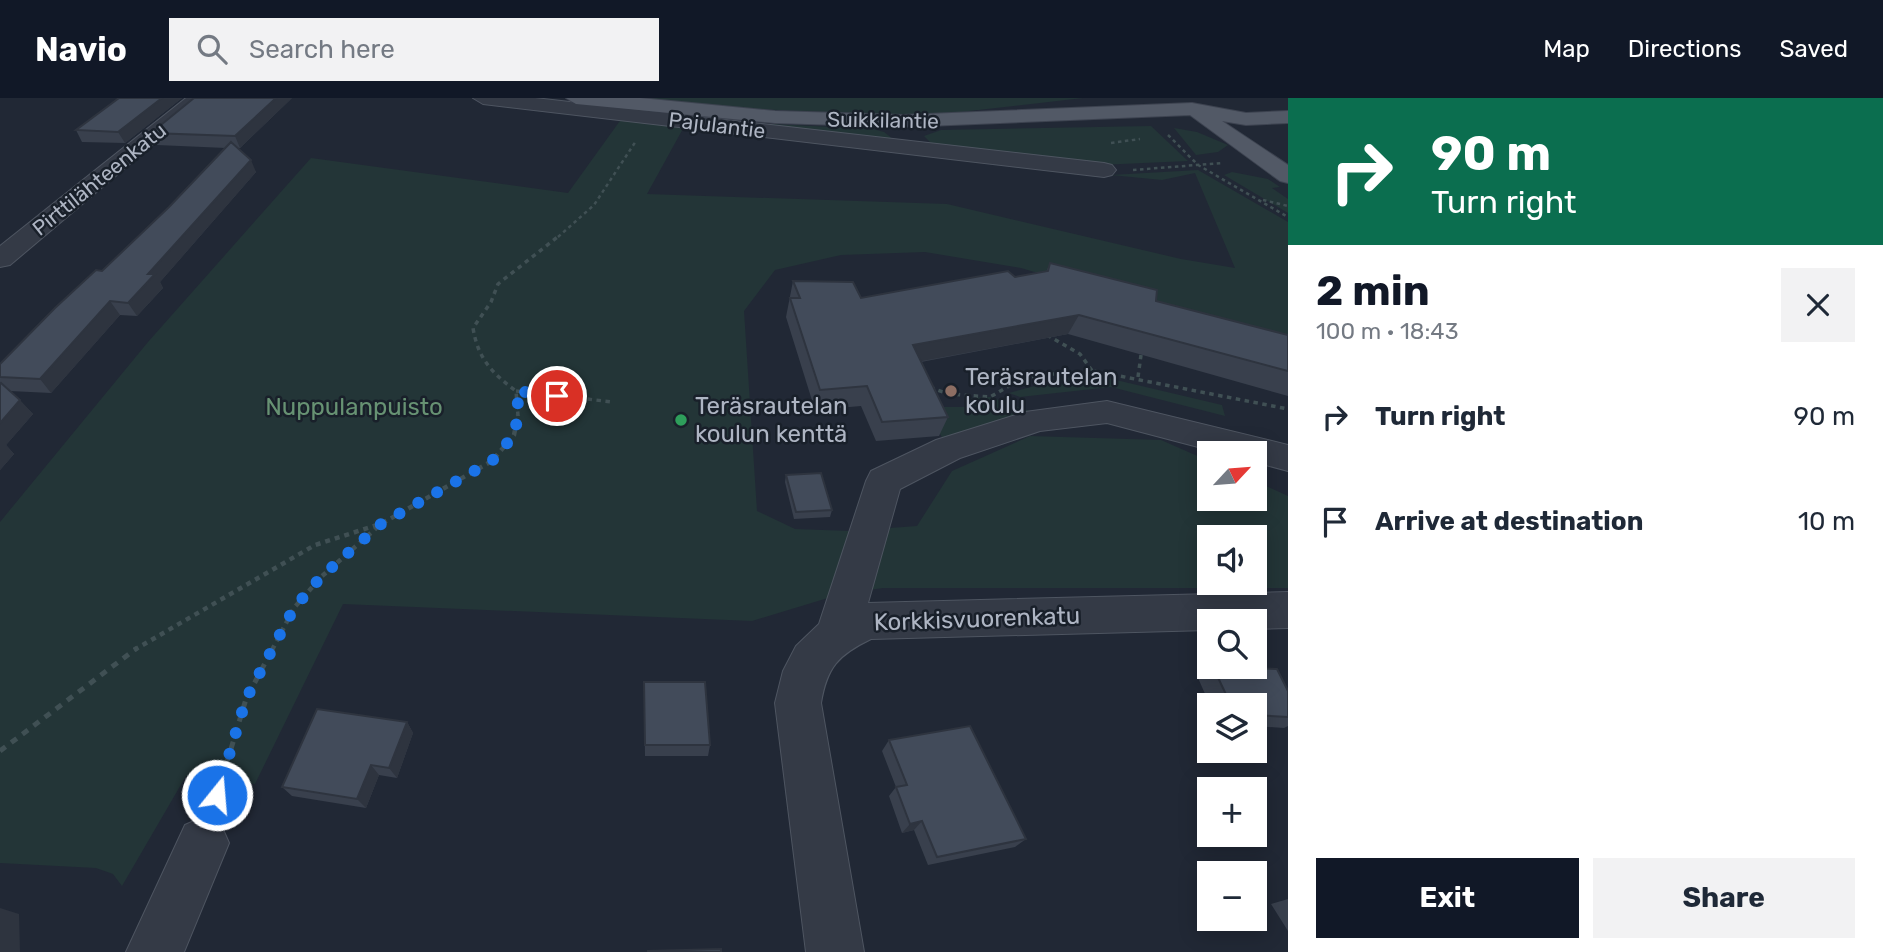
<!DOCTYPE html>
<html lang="en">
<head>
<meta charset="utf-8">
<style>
  body { margin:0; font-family:Rubik,sans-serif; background:#f2f2f3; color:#1f2937; height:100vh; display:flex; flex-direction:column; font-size:26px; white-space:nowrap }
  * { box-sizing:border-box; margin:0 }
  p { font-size:23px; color:#747a83 }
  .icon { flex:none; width:38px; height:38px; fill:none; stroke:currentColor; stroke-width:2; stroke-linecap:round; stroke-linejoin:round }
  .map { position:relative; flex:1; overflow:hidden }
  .sheet { display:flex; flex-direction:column; background:#fff; width:595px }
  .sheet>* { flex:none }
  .banner { background:#0b6e4f; color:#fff; overflow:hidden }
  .needle { width:46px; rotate:64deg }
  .tools { position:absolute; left:1197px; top:343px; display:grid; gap:14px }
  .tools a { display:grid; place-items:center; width:70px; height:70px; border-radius:0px; background:#fff; box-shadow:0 4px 18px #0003; font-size:35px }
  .pin { position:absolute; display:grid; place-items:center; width:60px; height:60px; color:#fff; margin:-30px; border:4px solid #fff; border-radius:50%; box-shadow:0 2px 7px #0007 }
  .me { position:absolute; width:77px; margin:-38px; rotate:17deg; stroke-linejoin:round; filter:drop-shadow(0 0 5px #0008) }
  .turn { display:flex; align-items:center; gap:24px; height:147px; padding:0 28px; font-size:32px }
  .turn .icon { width:91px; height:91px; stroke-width:2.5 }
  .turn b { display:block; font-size:49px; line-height:60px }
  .round { display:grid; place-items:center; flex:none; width:74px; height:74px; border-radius:0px; background:#f2f2f3 }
  .summary { display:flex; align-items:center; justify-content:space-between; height:119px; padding:0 28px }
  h1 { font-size:42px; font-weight:700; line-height:52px; color:#111827 }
  .cta { display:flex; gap:14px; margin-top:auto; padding:14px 28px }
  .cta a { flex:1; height:80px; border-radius:0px; background:#111827; color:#fff; font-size:28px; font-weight:700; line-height:80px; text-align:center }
  .cta a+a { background:#f2f2f3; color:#1f2937 }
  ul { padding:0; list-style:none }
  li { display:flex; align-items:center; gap:21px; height:105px; padding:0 28px }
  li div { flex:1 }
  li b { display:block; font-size:26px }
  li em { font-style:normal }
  header { display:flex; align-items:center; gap:42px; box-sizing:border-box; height:98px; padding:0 35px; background:#111827; color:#fff }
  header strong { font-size:33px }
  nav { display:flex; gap:38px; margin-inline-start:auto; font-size:24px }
  .search { width:490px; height:63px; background:#f2f2f3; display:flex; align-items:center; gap:18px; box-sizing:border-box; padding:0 24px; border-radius:0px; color:#747a83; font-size:26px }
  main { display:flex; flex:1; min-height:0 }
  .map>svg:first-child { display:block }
  .green { fill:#233537; fill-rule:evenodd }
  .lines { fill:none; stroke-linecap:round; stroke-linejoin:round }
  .minor-casing { stroke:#4e5561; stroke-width:2 }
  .major-casing { stroke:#3d4350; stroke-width:2 }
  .path-far3 { stroke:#405054; stroke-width:2.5; stroke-dasharray:3.5 3.5; stroke-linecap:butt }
  .path-far2 { stroke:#405054; stroke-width:3.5; stroke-dasharray:4.5 4.5; stroke-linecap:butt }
  .path-far1 { stroke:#405054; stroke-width:4.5; stroke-dasharray:5 5; stroke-linecap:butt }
  .path { stroke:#405054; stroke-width:5; stroke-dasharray:7 7; stroke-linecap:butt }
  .minor { fill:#343a46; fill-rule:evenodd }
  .major { fill:#525966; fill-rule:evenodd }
  .wall { fill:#39404d }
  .shaded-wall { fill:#2e343f }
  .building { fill:#424b5a; stroke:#2e343f; stroke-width:2 }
  .route { stroke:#1a73e8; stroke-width:12; stroke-dasharray:0 21.6 }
  .education-dot { fill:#8d6e63; stroke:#19202a; stroke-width:2.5 }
  .leisure-dot { fill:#2e9e5b; stroke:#19202a; stroke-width:2.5 }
  .labels { text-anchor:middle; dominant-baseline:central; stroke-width:5; stroke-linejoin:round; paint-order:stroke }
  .far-street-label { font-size:21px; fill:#aeb5c3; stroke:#19202a }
  .poi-label { font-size:24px; fill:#aeb5c3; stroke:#19202a; text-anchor:start }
  .park-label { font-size:24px; fill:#679273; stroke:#19202a }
  .street-label { font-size:24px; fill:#aeb5c3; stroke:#19202a }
</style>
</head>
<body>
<header>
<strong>Navio</strong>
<div class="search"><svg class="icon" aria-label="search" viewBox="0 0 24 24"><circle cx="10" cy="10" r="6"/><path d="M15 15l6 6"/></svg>Search here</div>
<nav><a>Map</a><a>Directions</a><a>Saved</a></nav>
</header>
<main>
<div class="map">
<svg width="1288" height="854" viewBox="0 0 1288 854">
  <rect width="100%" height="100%" fill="#212835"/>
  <path class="green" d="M633 0H1083L943 16 888 17 714 9Z
    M622 20 685 27 647 96 947 106 1181 161 1235 170 1195 75 1162 82 1111 77 1198 72 1288 124V249L1021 170 925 154 841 157 775 172 744 213 757 413 795 431 850 433 917 428 952 373 1030 338 1161 342 1209 363V401H1255V383L1288 398V490H883L841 496 752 523 343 506 255 686 186 678 122 788 113 776 96 770 0 765V424L148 244 311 60 568 95ZM1209 439H1255V485H1209Z
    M750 25 873 31 884 34 893 41Z
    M1151 28 1188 63 1099 67 931 45 924 38 941 32Z
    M1174 30 1197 34 1228 47 1218 54 1196 57Z
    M1232 74 1268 81 1280 89 1272 90 1288 101V115L1224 77Z
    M1099 278 1222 307 1225 318 1111 289 1020 299 1009 295 1064 280Z
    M990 299 1030 313 1037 322 948 351 926 309H974L970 300Z"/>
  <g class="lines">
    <g class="minor-casing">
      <path id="minor" d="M186 0H208L10 167 0 169V148Z
        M473 0H535L1104 65 1112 67 1116 72 1112 77 1104 79 483 6Z
        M1107 303 1288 347V373L1255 364V355H1221L1107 325 1040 333 960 360 900 391 868 505 1288 494V530L1255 531V523H1209V532L871 541C838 557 827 569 821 605L864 854H806L775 605 783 573 796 548 819 526 866 383 871 373 936 342 1025 314Z
        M203 719 221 727 229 745 184 854H126L185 727Z"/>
    </g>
    <g class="major-casing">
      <path id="major" d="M566 0H640L775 13 903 17 1192 5 1246 15 1288 13V25L1246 27 1222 23 1288 67V85L1280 83 1190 17 903 29 775 25 576 6Z"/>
    </g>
    <path class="path-far3" d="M1168 37 1198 67 1288 119
      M1111 45 1140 41
      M1133 72 1222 65
      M1263 102 1288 108
      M558 139 594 107 636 43"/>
    <path class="path-far2" d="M1047 237 1080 256 1093 274
      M1138 279 1141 257
      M930 289 948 296 990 299 1014 285 1040 277 1094 273 1288 311
      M516 293 613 304
      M518 318 516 293C492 275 478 261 473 230L491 204 498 186 560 137"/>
    <path class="path-far1" d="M134 552 315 447 377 427
      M272 552 294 510 321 479 381 426 492 363 514 337 518 317"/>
    <path class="path" d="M0 653 137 550
      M215 704 246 601 273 550"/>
    <use href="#minor" class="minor"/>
    <use href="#major" class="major"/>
  </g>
  <path class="wall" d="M119 0H182L125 45 82 44 76 32Z
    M292 0 240 50H238L256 74 160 184 163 190 137 218 120 217 51 295 10 293 33 316 6 347 14 356 0 372V266L102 173 169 109 226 50 157 47 151 35Z
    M1050 165 1156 203 1288 237V298L1068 236 921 264 948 319 939 338 876 343 861 308 815 312 786 219 793 183 861 200 1046 174Z
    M786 377 832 412 830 419 794 421 785 384Z
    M1212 569H1226L1288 593V628L1284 630 1255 628V607H1210L1198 580Z
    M644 584 710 647 708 658H645Z
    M407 624 413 635 397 680 379 677 366 710 292 698 282 689Z
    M889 642 1026 741 1015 749 928 767 914 732 902 735 889 698 896 689 882 653Z
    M1288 801V833L1271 806Z"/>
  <path class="shaded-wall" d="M162 0H182L125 45 118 34Z
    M276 0H292L240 50 235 38Z
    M251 62 256 74 160 184 163 190 137 218 128 205 148 176Z
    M110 203 120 217 51 295 40 281Z
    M1079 217 1068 236 906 266 913 247Z
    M20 302 33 316 6 347 14 356 0 372V325Z
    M407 624 413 635 397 680 389 670Z
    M371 667 379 677 366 710 357 701Z
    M922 723 914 732 902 735 910 726Z
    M0 810 19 816 20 854H0Z"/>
  <path class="building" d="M119 0H162L118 34 76 32Z
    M194 0H276L235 38 151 35Z
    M231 44 251 62 148 176H155L128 205 110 203 40 281 0 279V266L55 210 96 172 102 173 169 109Z
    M1050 165 1157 192 1156 203 1288 237V273L1079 217 913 247 948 319 882 324 867 288 820 292 790 200H800L793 183 853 184 861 200 1008 173 1015 179 1048 173Z
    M1 285 20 302 0 325V286Z
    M821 375 832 412 796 414 786 377Z
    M1213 569 1277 571 1288 593V619L1255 617V607H1231Z
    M644 584H705L710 647H645Z
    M317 611 407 624 389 670 371 667 357 701 282 689Z
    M970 628 1026 741 937 759 922 723 910 726 896 689 907 687 889 642Z
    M721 851V854H648V853Z"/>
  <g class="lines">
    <path class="route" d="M217 697 246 601 294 510 321 479 381 426 492 363 514 337 519 313 516 293 557 298"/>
  </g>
  <circle class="education-dot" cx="951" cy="293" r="7"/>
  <circle class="leisure-dot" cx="681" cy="322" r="7"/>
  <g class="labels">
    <g class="far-street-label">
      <text transform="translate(883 22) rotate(1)">Suikkilantie</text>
      <text transform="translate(717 27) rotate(7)">Pajulantie</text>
      <text transform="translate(99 81) rotate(-39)">Pirttilähteenkatu</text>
    </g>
    <g class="poi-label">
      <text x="965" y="279">Teräsrautelan<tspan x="965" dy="28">koulu</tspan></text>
      <text x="695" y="308">Teräsrautelan<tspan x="695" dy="28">koulun kenttä</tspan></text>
    </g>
    <g class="park-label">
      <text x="354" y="309">Nuppulanpuisto</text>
    </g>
    <g class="street-label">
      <text transform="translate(977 521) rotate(-2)">Korkkisvuorenkatu</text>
    </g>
  </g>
</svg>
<div class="tools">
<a><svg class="needle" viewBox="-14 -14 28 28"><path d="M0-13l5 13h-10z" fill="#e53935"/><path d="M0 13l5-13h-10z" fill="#747a83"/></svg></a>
<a><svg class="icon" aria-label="sound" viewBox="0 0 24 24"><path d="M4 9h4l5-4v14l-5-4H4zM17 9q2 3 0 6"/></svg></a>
<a><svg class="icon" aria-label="search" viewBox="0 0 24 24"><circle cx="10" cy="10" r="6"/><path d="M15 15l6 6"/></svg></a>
<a><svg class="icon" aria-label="layers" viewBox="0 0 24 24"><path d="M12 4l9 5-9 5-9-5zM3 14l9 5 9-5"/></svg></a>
<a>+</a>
<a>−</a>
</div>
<div class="pin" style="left:557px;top:298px;background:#d93025"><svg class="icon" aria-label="arrive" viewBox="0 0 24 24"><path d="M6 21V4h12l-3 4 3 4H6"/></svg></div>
<svg class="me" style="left:217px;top:697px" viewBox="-20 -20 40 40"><circle r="17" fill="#1a73e8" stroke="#fff" stroke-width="3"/><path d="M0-11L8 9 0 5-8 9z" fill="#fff"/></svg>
</div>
<section class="sheet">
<div class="banner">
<div class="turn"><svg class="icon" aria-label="right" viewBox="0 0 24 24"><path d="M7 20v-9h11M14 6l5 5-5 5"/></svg><div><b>90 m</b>Turn right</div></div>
</div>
<div class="summary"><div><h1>2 min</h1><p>100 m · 18:43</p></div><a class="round"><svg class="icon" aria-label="close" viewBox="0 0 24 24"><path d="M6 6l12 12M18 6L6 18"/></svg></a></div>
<ul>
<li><svg class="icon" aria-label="right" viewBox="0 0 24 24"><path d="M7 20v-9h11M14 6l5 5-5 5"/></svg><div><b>Turn right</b></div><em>90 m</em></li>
<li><svg class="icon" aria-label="arrive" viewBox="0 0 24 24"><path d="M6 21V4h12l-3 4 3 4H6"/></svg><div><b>Arrive at destination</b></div><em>10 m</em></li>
</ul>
<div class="cta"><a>Exit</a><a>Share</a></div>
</section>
</main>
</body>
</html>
